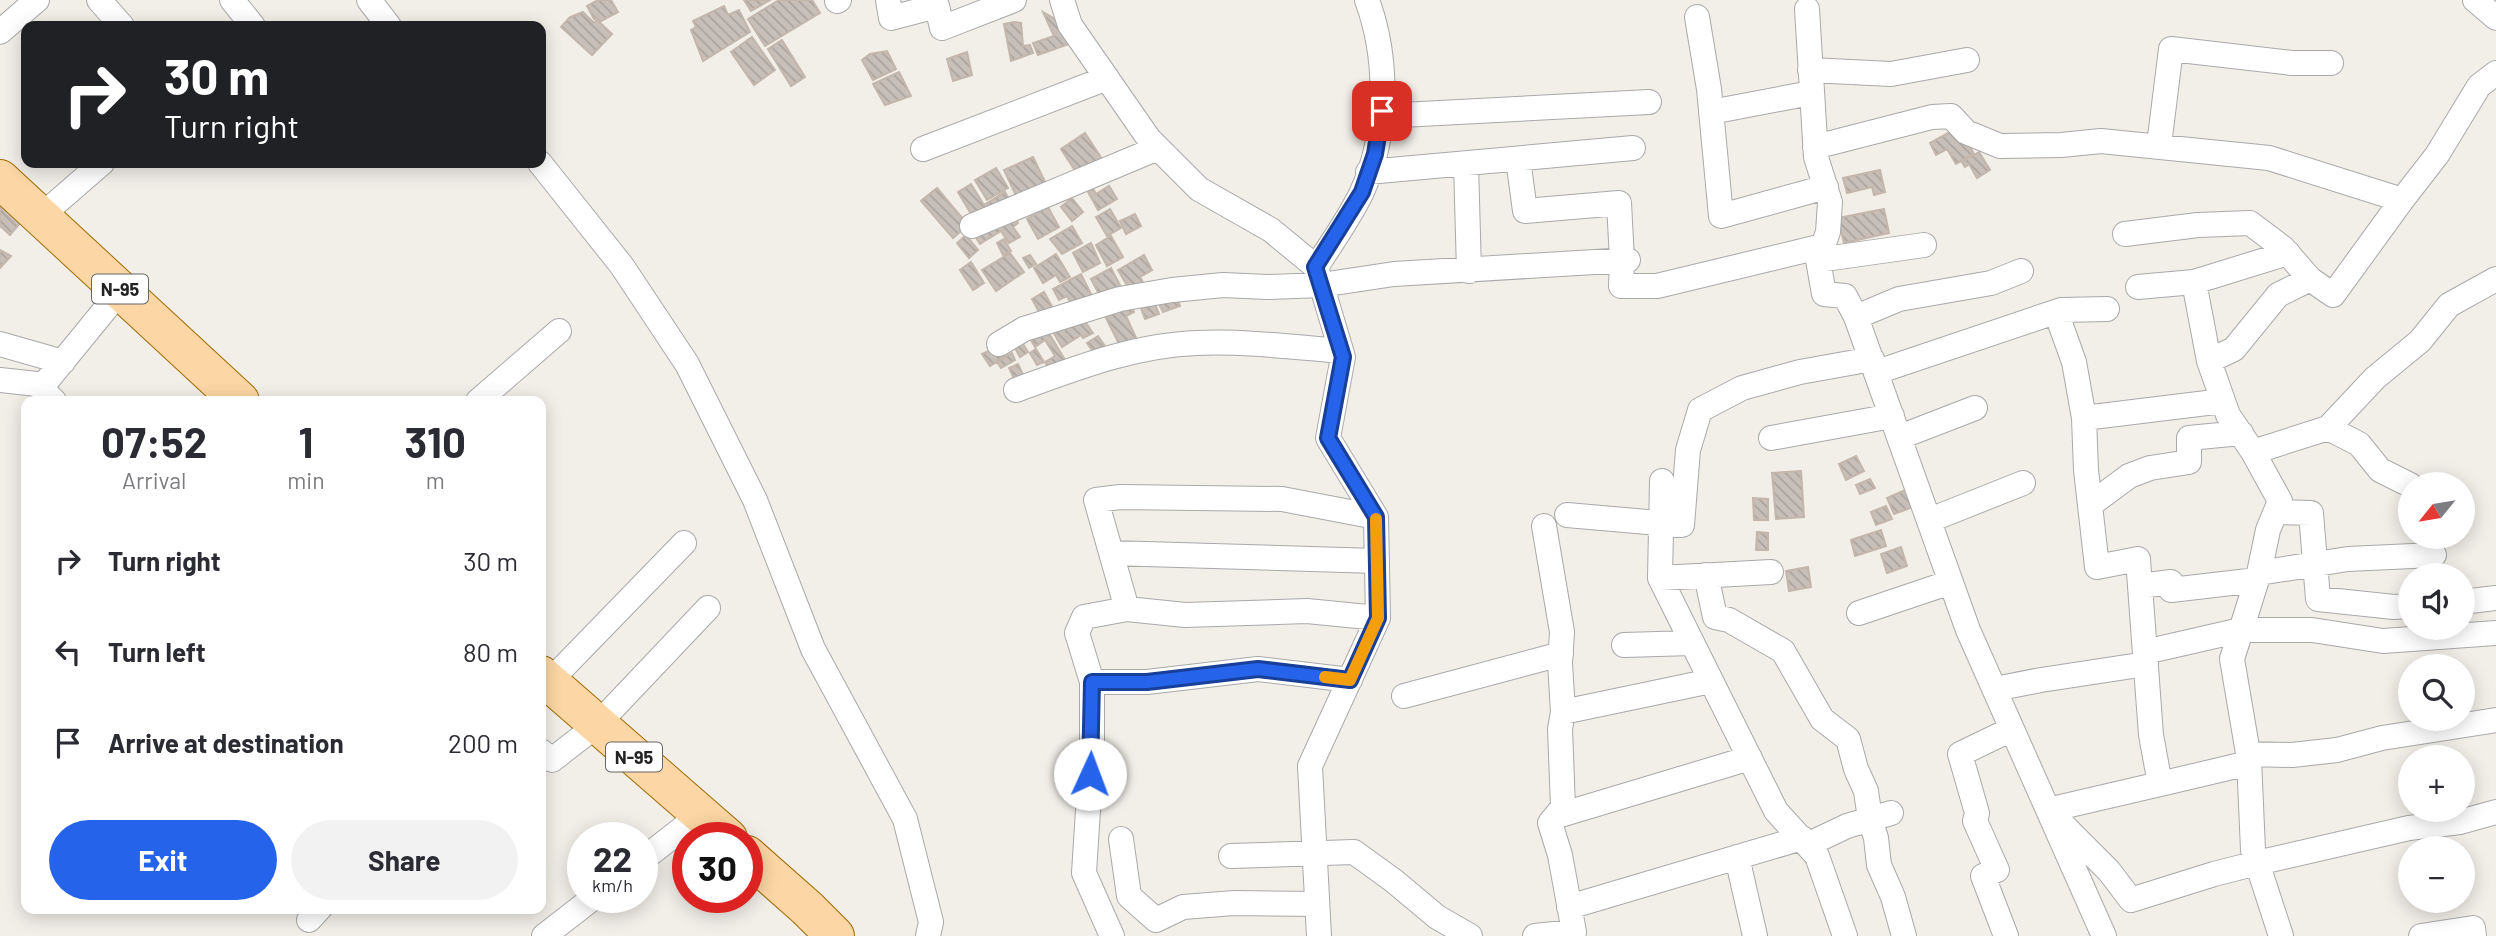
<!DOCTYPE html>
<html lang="en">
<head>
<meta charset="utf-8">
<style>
  body { margin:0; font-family:Barlow,sans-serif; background:#f2f2f3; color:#2b2b33; height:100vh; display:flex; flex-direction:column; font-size:26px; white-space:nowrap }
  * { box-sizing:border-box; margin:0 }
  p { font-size:23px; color:#7c7c81 }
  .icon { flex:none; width:38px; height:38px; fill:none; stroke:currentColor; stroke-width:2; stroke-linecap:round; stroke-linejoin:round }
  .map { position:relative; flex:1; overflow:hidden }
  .drawer { position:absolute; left:21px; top:396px; width:525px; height:518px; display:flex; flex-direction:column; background:#fff; border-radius:14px; box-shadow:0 4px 18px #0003 }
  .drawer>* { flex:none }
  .hud { position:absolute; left:21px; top:21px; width:525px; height:147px; border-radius:14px; box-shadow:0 4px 18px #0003; background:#202124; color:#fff; overflow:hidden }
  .needle { width:46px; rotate:240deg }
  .fabs { position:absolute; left:2398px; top:472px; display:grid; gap:14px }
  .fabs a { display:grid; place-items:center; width:77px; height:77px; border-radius:50%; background:#fff; box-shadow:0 4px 18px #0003; font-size:35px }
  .speed { position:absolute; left:567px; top:822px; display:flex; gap:14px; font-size:35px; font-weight:700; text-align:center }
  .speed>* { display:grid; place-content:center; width:91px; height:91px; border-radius:50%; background:#fff; box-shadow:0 4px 18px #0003; line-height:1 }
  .speed small { font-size:18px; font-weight:400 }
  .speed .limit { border:10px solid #d22; background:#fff; color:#111 }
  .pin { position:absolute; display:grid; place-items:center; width:60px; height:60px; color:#fff; margin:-30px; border-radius:14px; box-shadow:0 4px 10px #0006 }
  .me { position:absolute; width:77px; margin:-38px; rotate:2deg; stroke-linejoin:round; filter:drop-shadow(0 0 5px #0008) }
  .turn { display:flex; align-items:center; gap:24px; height:147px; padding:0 28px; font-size:32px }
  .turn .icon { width:91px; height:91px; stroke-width:2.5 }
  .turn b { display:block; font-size:49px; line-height:60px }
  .eta { display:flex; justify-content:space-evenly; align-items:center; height:119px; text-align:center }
  .eta b { font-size:42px; font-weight:700; line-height:49px }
  .cta { display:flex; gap:14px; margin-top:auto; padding:14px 28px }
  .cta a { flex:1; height:80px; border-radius:42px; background:#2563eb; color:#fff; font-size:28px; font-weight:700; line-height:80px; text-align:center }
  .cta a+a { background:#f2f2f3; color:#2b2b33 }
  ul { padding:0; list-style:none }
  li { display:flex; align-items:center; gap:21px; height:91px; padding:0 28px }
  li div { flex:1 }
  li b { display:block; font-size:26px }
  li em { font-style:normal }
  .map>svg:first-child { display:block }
  .building { fill:url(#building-back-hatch); stroke:#c4b6ab; stroke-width:2 }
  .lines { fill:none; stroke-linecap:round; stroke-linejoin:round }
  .minor-casing { stroke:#a9a9a9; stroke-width:26 }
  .primary-casing { stroke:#a06b00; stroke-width:40 }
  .minor { stroke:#fff; stroke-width:24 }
  .primary { stroke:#fcd6a4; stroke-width:38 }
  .route-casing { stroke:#184099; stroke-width:18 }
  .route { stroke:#2563eb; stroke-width:12 }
  .slow { stroke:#f59e0b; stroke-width:12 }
  .labels { text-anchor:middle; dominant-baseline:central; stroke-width:5; stroke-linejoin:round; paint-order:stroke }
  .shield { fill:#fff; stroke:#646464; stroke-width:2 }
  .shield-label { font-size:18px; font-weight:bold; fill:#222 }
</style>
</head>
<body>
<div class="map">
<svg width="2496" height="936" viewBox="0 0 2496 936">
  <defs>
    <pattern id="building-back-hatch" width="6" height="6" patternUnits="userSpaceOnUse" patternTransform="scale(1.75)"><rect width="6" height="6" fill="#c7bfb8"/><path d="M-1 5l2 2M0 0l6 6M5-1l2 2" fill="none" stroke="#aba49e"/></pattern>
  </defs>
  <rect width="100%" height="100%" fill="#f2efe9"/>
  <path class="building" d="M598 0H611L618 12 601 21 597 18 594 19 587 6Z
    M744 0H770L751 11Z
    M779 0H812L820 13 765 46 748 19Z
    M724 6 728 15 739 10 750 32 703 61 691 30 696 27 693 21Z
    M583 12 594 23 597 20 612 34 592 55 561 27 570 17Z
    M1043 12 1055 19 1069 44 1038 55 1033 43 1054 36Z
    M1014 22 1021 23 1023 46 1030 45 1033 53 1011 61 1004 24Z
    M752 37 775 70 754 85 731 52Z
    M782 40 805 77 791 86 768 49Z
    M887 51 896 69 873 80 862 60 870 54Z
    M967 52 972 75 953 81 947 59Z
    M899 72 911 96 885 105 873 84Z
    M1959 127 1974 154 1956 164 1947 149 1936 155 1930 143Z
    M1085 133 1104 162 1080 178 1061 149Z
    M1979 152 1990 170 1977 178 1969 164 1965 167 1962 162Z
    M1033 157 1048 188 1019 202 1004 170Z
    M996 168 1008 188 987 200 975 180Z
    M1880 170 1885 192 1874 195 1872 187 1847 193 1843 178Z
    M971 184 984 205 1005 192 1011 203 977 224 958 192Z
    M1091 185 1096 194 1109 186 1117 199 1098 210 1086 188Z
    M937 188 968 225 953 238 921 201Z
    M1072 198 1083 212 1072 221 1061 207Z
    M0 206 21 222 10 235 0 226Z
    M1048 207 1059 227 1038 239 1027 219Z
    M1010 209 1018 223 1013 227 1020 237 1009 243 1001 231 980 244 973 233Z
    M1110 209 1121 228 1107 236 1096 217Z
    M1884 209 1889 233 1844 243 1838 218Z
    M1135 214 1141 226 1126 234 1120 221Z
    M1072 226 1082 243 1062 254 1050 239Z
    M966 235 978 250 969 258 957 243Z
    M1111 236 1123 257 1107 266 1096 245Z
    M1004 239 1011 251 1003 255 997 243Z
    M1091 243 1100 263 1083 272 1073 253Z
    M0 250 11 256 0 268Z
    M1010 253 1024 272 996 291 982 270Z
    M1056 254 1070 277 1060 282 1056 275 1043 283 1034 268Z
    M1030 255 1036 264 1029 268 1023 258Z
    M1144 255 1152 270 1140 277 1147 289 1131 292 1118 270Z
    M971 262 984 283 973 290 960 270Z
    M1111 268 1122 289 1102 300 1091 279Z
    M1081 274 1095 302 1075 312 1067 296 1059 300 1053 289Z
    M1044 292 1056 314 1044 321 1032 299Z
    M1175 293 1180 306 1163 312 1156 298Z
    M1151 295 1159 314 1145 319 1138 300Z
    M1129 301 1134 312 1126 316 1138 342 1122 350 1104 314Z
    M1080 314 1093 333 1083 338 1081 335 1062 347 1052 330Z
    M1044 325 1068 365 1052 374 1045 362 1055 356 1045 340 1035 347 1028 335Z
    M1098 336 1109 352 1098 359 1087 343Z
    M1020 339 1028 352 1020 357 1012 343Z
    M1002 345 1007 355 990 366 982 354Z
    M1036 349 1044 362 1037 365 1030 353Z
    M1012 353 1015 360 1001 368 997 362Z
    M1018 364 1026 381 1017 385 1009 368Z
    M1856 456 1864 471 1846 480 1839 464Z
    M1801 471 1804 517 1776 519 1772 473Z
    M1870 479 1875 488 1860 494 1856 485Z
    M1905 490 1913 507 1894 514 1887 498Z
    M1753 498 1768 499V520H1754Z
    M1886 506 1892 519 1876 525 1871 512Z
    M1881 530 1886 546 1855 556 1851 540Z
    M1757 532 1768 533V550H1756Z
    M1901 547 1907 566 1887 573 1881 554Z
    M1808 567 1811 587 1789 591 1786 571Z"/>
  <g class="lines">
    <g class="minor-casing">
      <path id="minor" d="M99 0 122 26
        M232 0 253 26
        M369 0 389 26
        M888 0 891 18 937 6 942 28 1014 0
        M1062 0 1070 25 1149 139 1199 189 1271 230 1316 267 1343 357 1328 438 1376 517 1378 618 1310 766 1319 936
        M2475 0 2496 18
        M837 1 839 0
        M1807 9 1816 157 1830 202 1828 232 1818 260 1824 294 1845 296 1856 317 1968 630 2104 936
        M1697 17 1709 89 1721 216 1826 187
        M0 32 37 0
        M1810 70 1891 74 1967 60
        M1711 112 1811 93
        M1382 116 1649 102
        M2159 145 2171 49 2292 63H2331
        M1815 147 1932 117 1951 116 1966 132 2000 146 2061 145 2101 141 2269 158 2402 200 2333 295 2310 279 2278 295 2234 349 2209 361
        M923 149 1107 78
        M1518 159 1525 211 1619 203 1622 260 1621 286H1657L1823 246
        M540 163 622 266 687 364 755 500 813 649 905 819 931 922 928 936
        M1466 164 1469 271
        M1368 172 1633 148
        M2402 200 2437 155 2479 86 2496 73
        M41 216 102 163
        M972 226 1158 148
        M2125 234 2198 225 2250 223 2283 248 2310 279
        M1818 260 1924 245
        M1316 267C1331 244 1348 220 1361 194 1388 136 1389 60 1367 0
        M2194 282 2209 361 2228 415 2253 452 2280 501 2268 530 2259 573 2232 659 2249 759 2253 850 2281 936
        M2138 287 2194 282 2288 253
        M1856 317 1899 299 1991 283 2021 271
        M0 344 63 362
        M999 344 1024 329 1120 299 1172 290 1223 285 1267 287 1321 285 1394 274 1628 260
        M1877 372 2061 310 2107 309
        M0 380 37 384 54 401
        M41 388 121 290
        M1016 390C1074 369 1134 345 1197 343 1244 341 1294 347 1341 351
        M478 401 559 331
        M2084 418 2223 401
        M2328 428 2375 378 2420 341 2449 305 2496 279
        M1900 437 1975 408
        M1771 438 1892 416
        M2253 452 2328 428 2359 444 2380 470 2410 485
        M1662 481 1660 578 1776 811 1817 856 1845 936
        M2090 505 2129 476 2150 468 2189 462V438L2241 433
        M2276 512 2311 513 2318 599 2394 607 2410 606
        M1567 515 1682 525 1688 450 1700 410 1742 388 1800 372 1872 359
        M1930 520 2023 483
        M1111 553 1377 561
        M2259 573 2348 559 2434 555
        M1706 575 1715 617 1729 620 1783 651 1822 719 1848 739 1856 769 1866 791 1870 819 1876 838 1879 865 1893 897 1904 936
        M1660 578 1771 572
        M2140 586 2171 582V590L2257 580
        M2462 602 2496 598
        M1127 609 1185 615 1307 611 1378 618
        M1859 613 1951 582
        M1624 645 1692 643
        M2145 652 2241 630H2312L2383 641 2496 633
        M549 682 684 543
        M1092 682H1147L1258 669 1350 680
        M1995 689 2041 680 2146 664
        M1404 696 1561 654
        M1563 712 1711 681
        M541 751 552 760 597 725 708 608
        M2248 754 2292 755 2337 750 2382 738 2496 720
        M2160 784 2249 763
        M2048 810 2160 784 2151 735 2138 559 2097 567 2086 470 2084 418 2074 362 2056 312
        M1557 816 1750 758
        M2058 820 2109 871 2131 900 2214 874 2257 863 2409 828 2460 822 2496 812
        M1121 839 1129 896 1156 920 1183 907 1234 903 1317 904
        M1807 845 1847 826 1891 813
        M1231 856 1354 852 1394 881 1437 917 1470 936
        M1737 857 1755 936
        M642 860 701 814
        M1569 907 1802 838
        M309 920 320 908
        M544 936 593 898
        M1112 936 1084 873 1092 747V682L1077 633 1084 617 1127 609 1096 500 1120 497 1282 499 1376 517
        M1535 936 1574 932 1560 855 1550 823 1563 807 1560 729 1563 712 1560 663 1562 632 1544 526
        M2006 936 1983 876 1997 870 1975 821 1977 813 1960 754 2012 729
        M2421 936 2473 928 2474 936"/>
    </g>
    <g class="primary-casing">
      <path id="primary" d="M0 179 240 401
        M541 675 728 838
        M747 855 807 908 835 936"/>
    </g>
    <use href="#minor" class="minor"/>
    <use href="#primary" class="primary"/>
  </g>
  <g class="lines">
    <g class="route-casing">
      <path id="route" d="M1090 774 1092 682H1147L1258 669 1350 680 1378 618 1376 517 1328 438 1343 357 1315 267 1362 192 1375 154 1382 111"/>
    </g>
    <use href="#route" class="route"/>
    <path class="slow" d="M1325 677 1350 680 1378 618 1376 519"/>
  </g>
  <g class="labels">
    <g class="shield">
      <rect x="92" y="274.5" width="56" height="29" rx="5"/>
      <rect x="606" y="742.5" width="56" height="29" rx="5"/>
    </g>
    <g class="shield-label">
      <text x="120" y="289">N-95</text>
      <text x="634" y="757">N-95</text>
    </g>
  </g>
</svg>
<div class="fabs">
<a><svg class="needle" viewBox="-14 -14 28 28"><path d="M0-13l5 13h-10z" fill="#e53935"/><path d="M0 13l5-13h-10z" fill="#7c7c81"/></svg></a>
<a><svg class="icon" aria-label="sound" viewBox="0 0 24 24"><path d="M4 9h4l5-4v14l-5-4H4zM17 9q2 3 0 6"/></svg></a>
<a><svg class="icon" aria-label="search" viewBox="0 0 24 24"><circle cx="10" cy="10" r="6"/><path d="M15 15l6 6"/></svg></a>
<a>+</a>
<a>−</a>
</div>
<div class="speed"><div>22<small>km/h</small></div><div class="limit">30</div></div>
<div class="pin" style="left:1382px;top:111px;background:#d93025"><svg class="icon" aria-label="arrive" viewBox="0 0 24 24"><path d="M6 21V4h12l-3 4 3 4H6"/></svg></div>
<svg class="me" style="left:1090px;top:774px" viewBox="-20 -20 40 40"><circle r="19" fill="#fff"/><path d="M0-13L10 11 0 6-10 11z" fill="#2563eb"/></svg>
<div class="hud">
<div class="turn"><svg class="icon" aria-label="right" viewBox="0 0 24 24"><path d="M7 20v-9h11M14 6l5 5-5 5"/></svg><div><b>30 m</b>Turn right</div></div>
</div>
<section class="drawer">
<div class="eta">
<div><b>07:52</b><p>Arrival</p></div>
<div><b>1</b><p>min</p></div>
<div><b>310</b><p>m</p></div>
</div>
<ul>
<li><svg class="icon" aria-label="right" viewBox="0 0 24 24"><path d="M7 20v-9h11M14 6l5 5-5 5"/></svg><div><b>Turn right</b></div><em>30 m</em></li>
<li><svg class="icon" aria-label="left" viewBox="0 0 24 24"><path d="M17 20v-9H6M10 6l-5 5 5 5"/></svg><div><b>Turn left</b></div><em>80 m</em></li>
<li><svg class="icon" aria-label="arrive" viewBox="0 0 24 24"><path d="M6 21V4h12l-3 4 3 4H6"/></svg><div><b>Arrive at destination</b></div><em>200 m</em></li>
</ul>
<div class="cta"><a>Exit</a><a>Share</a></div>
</section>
</div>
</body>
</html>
